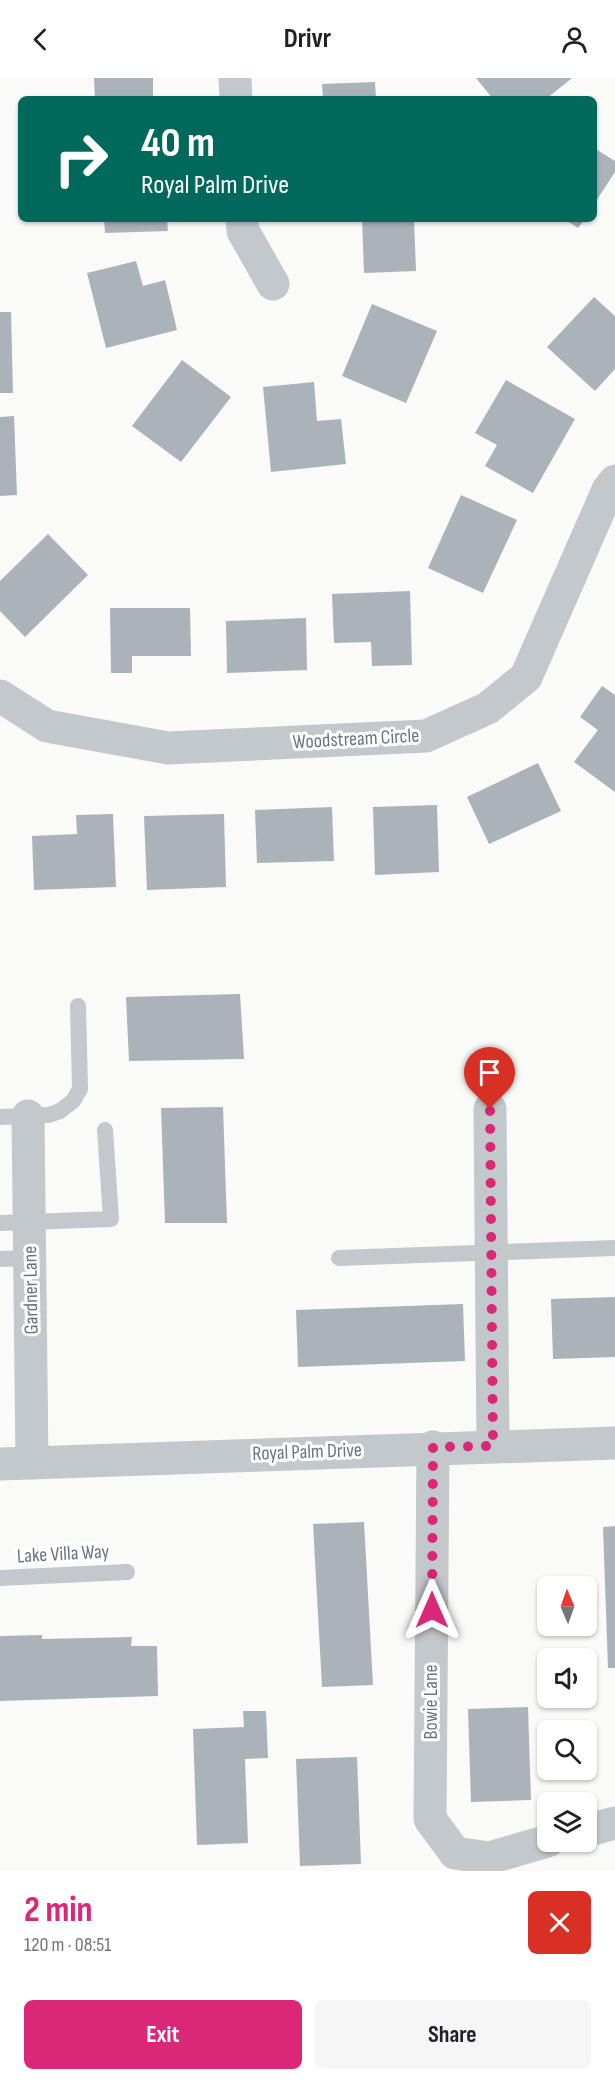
<!DOCTYPE html>
<html lang="en">
<head>
<meta charset="utf-8">
<style>
  body { margin:0; font-family:"Sofia Sans Condensed",sans-serif; background:#f6f6f6; color:#202124; height:100vh; display:flex; flex-direction:column; font-size:22px; white-space:nowrap }
  * { box-sizing:border-box; margin:0 }
  p { font-size:20px; color:#757577 }
  .icon { flex:none; width:33px; height:33px; fill:none; stroke:currentColor; stroke-width:2; stroke-linecap:round; stroke-linejoin:round }
  .map { position:relative; height:1793px; overflow:hidden }
  .sheet { display:flex; flex-direction:column; background:#fff; flex:1 }
  .sheet>* { flex:none }
  .hud { position:absolute; left:18px; top:18px; width:579px; height:126px; border-radius:9px; box-shadow:0 2px 4px #0004; background:#00695c; color:#fff; overflow:hidden }
  .needle { width:39px; rotate:358deg }
  .tools { position:absolute; left:537px; top:1498px; display:grid; gap:12px }
  .tools a { display:grid; place-items:center; width:60px; height:60px; border-radius:9px; background:#fff; box-shadow:0 2px 4px #0004; font-size:30px }
  .pin { position:absolute; display:grid; place-items:center; width:51px; height:51px; color:#fff; margin:-62px -26px; border-radius:50% 50% 50% 0; rotate:-45deg; box-shadow:0 0 6px #0007 }
  .pin .icon { rotate:45deg }
  .me { position:absolute; width:66px; margin:-33px; rotate:0deg; stroke-linejoin:round; filter:drop-shadow(0 0 4px #0008) }
  .turn { display:flex; align-items:center; gap:21px; height:126px; padding:0 24px; font-size:27px }
  .turn .icon { width:78px; height:78px; stroke-width:2.5 }
  .turn b { display:block; font-size:42px; line-height:51px }
  .round { display:grid; place-items:center; flex:none; width:63px; height:63px; border-radius:9px; background:#f6f6f6 }
  .head { display:flex; align-items:center; justify-content:space-between; height:102px; padding:0 24px }
  h1 { font-size:36px; font-weight:700; line-height:45px; color:#db2777 }
  .primary-button { display:flex; gap:12px; margin-top:auto; padding:12px 24px }
  .primary-button a { flex:1; height:69px; border-radius:9px; background:#db2777; color:#fff; font-size:24px; font-weight:700; line-height:69px; text-align:center }
  .primary-button a+a { background:#f6f6f6; color:#202124 }
  header { display:flex; justify-content:space-between; align-items:center; height:78px; padding:0 24px; background:#fff; font-size:27px; font-weight:700 }
  .map>svg:first-child { display:block }
  .building { fill:#aab3b9 }
  .lines { fill:none; stroke-linecap:round; stroke-linejoin:round }
  .service { stroke:#c3c8cc; stroke-width:16 }
  .minor { stroke:#c3c8cc; stroke-width:33 }
  .tertiary { stroke:#c3c8cc; stroke-width:33 }
  .route { stroke:#db2777; stroke-width:10; stroke-dasharray:0 18 }
  .labels { text-anchor:middle; dominant-baseline:central; stroke-width:6; stroke-linejoin:round; paint-order:stroke }
  .street-label { font-size:20px; fill:#657683; stroke:#fff }
</style>
</head>
<body>
<header><svg class="icon" aria-label="back" viewBox="0 0 24 24"><path d="M15 5l-7 7 7 7"/></svg>Drivr<svg class="icon" aria-label="person" viewBox="0 0 24 24"><circle cx="12" cy="8" r="4"/><path d="M4 21q1-7 8-7t8 7"/></svg></header>
<div class="map">
<svg width="615" height="1793" viewBox="0 0 615 1793">
  <rect width="100%" height="100%" fill="#fafaf8"/>
  <path class="building" d="M94 0H153V21H95Z
    M476 0H572L546 21H493Z
    M375 4 376 21H323L322 6Z
    M594 70 615 83V94L594 126Z
    M104 141H167L168 153 105 155Z
    M362 141H414L416 193 364 195Z
    M564 141H585L578 150Z
    M136 183 143 208 165 202 177 252 106 270 87 195Z
    M594 219 615 238V291L595 313 547 269Z
    M372 226 437 253 406 325 342 298Z
    M0 234H11L13 315H0Z
    M182 282 231 319 181 384 132 348Z
    M506 302 575 341 533 415 485 388 497 367 475 355Z
    M314 304 317 343 341 341 346 386 271 394 263 309Z
    M14 338 17 417 0 418V339Z
    M461 417 517 442 483 515 428 490Z
    M48 456 88 497 25 559 0 533V503Z
    M410 513 412 587 372 588 371 564 334 565 332 516Z
    M110 530H190L191 578H132V595H111Z
    M306 540 307 592 227 595 226 543Z
    M602 608 615 617V714L574 684 598 652 580 639Z
    M538 685 561 733 489 766 467 719Z
    M437 727 439 794 375 797 373 729Z
    M332 729 334 783 257 785 255 732Z
    M113 736 116 809 34 812 32 758 77 756 76 737Z
    M224 736 226 809 147 812 144 738Z
    M240 916 244 981 129 983 126 919Z
    M223 1029 227 1145H165L161 1030Z
    M615 1219V1279L553 1281 551 1221Z
    M463 1226 465 1283 298 1289 296 1232Z
    M364 1444 373 1607 322 1609 313 1446Z
    M615 1448V1590H608L603 1449Z
    M42 1557V1561L132 1559 131 1568H157L158 1618 0 1623V1558Z
    M528 1629 531 1722 471 1724 468 1631Z
    M243 1633H266L268 1680 245 1681 248 1765 197 1767 193 1651 244 1649Z
    M357 1679 361 1786 300 1788 296 1681Z"/>
  <g class="lines">
    <path class="service" d="M0 1039 49 1037 60 1033 73 1023 80 1011 78 928
      M0 1145 111 1141 105 1052
      M339 1180 615 1170
      M0 1181 30 1180
      M0 1500 127 1494"/>
    <path class="minor" d="M235 0 236 21
      M242 141 243 153 273 206
      M0 618 47 648 168 670 426 658 488 630 526 599 608 412 615 403
      M490 1031 493 1368
      M28 1038 32 1385
      M433 1369 430 1741 455 1775 489 1780 548 1763
      M586 1753 615 1745"/>
    <path class="tertiary" d="M0 1386 615 1365"/>
  </g>
  <g class="lines">
    <path class="route" d="M432 1532 433 1369 493 1368 490 1031"/>
  </g>
  <g class="labels">
    <g class="street-label">
      <text transform="translate(356 661) rotate(-3)">Woodstream Circle</text>
      <text transform="translate(31 1212) rotate(-91)">Gardner Lane</text>
      <text transform="translate(307 1374) rotate(-2)">Royal Palm Drive</text>
      <text transform="translate(63 1476) rotate(-3)">Lake Villa Way</text>
      <text transform="translate(431 1624) rotate(-90)">Bowie Lane</text>
    </g>
  </g>
</svg>
<div class="tools">
<a><svg class="needle" viewBox="-14 -14 28 28"><path d="M0-13l5 13h-10z" fill="#e53935"/><path d="M0 13l5-13h-10z" fill="#757577"/></svg></a>
<a><svg class="icon" aria-label="sound" viewBox="0 0 24 24"><path d="M4 9h4l5-4v14l-5-4H4zM17 9q2 3 0 6"/></svg></a>
<a><svg class="icon" aria-label="search" viewBox="0 0 24 24"><circle cx="10" cy="10" r="6"/><path d="M15 15l6 6"/></svg></a>
<a><svg class="icon" aria-label="layers" viewBox="0 0 24 24"><path d="M12 4l9 5-9 5-9-5zM3 14l9 5 9-5"/></svg></a>
</div>
<div class="pin" style="left:490px;top:1031px;background:#d93025"><svg class="icon" aria-label="arrive" viewBox="0 0 24 24"><path d="M6 21V4h12l-3 4 3 4H6"/></svg></div>
<svg class="me" style="left:432px;top:1532px" viewBox="-20 -20 40 40"><path d="M0-17L14 15 0 8-14 15z" fill="#db2777" stroke="#fff" stroke-width="4"/></svg>
<div class="hud">
<div class="turn"><svg class="icon" aria-label="right" viewBox="0 0 24 24"><path d="M7 20v-9h11M14 6l5 5-5 5"/></svg><div><b>40 m</b>Royal Palm Drive</div></div>
</div>
</div>
<section class="sheet">
<div class="head"><div><h1>2 min</h1><p>120 m · 08:51</p></div><a class="round" style="background:#d93025;color:#fff"><svg class="icon" aria-label="close" viewBox="0 0 24 24"><path d="M6 6l12 12M18 6L6 18"/></svg></a></div>
<div class="primary-button"><a>Exit</a><a>Share</a></div>
</section>
</body>
</html>
